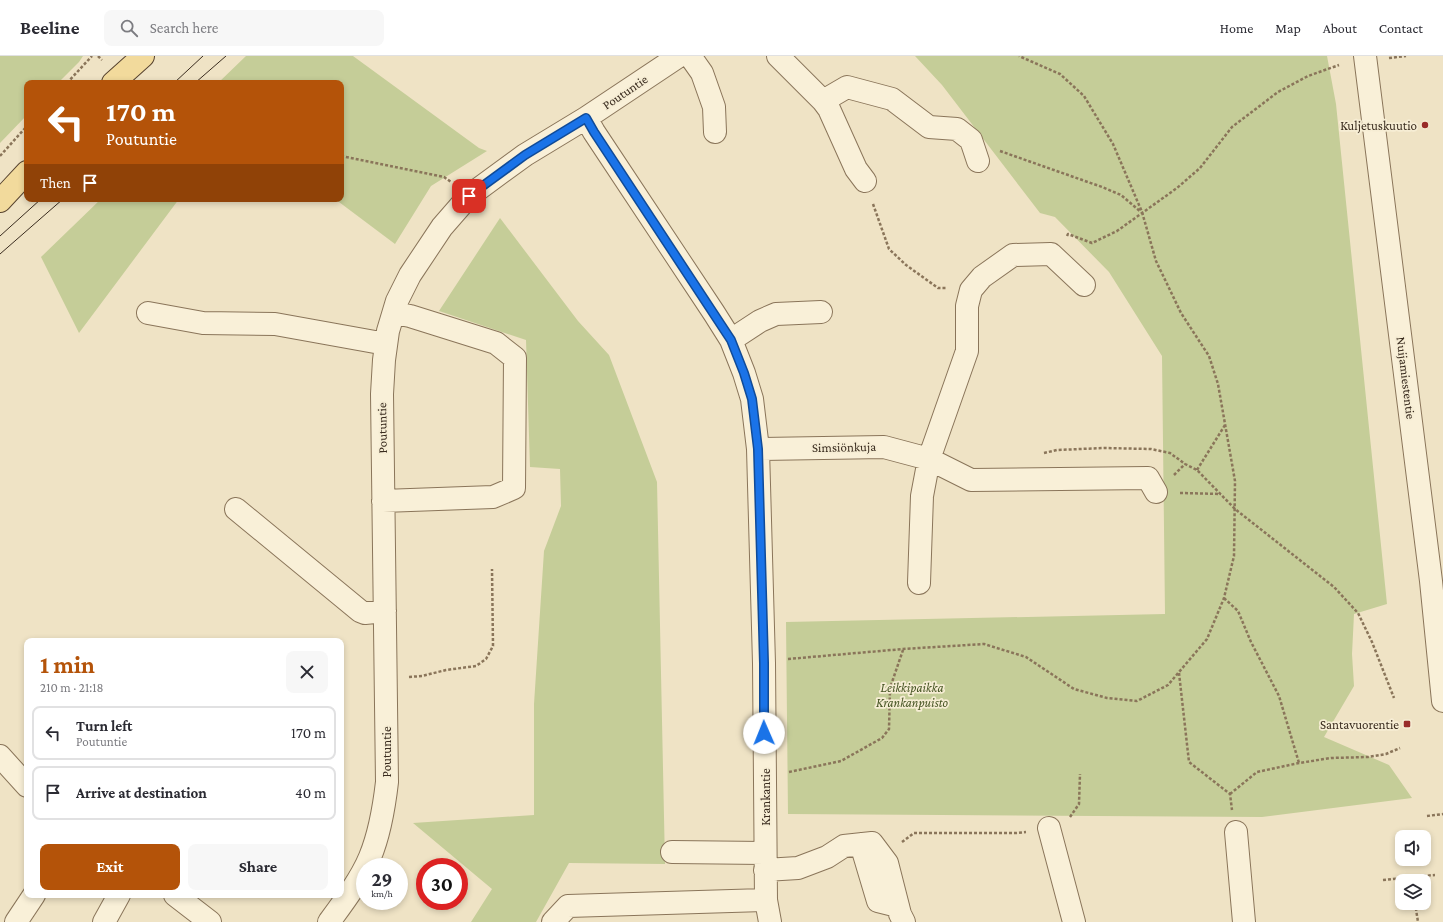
<!DOCTYPE html>
<html lang="en">
<head>
<meta charset="utf-8">
<style>
  body { margin:0; font-family:"Crimson Pro",serif; background:#f7f7f7; color:#2b2b33; height:100vh; display:flex; flex-direction:column; font-size:15px; white-space:nowrap }
  * { box-sizing:border-box; margin:0 }
  p { font-size:13px; color:#7c7c81 }
  .icon { flex:none; width:22px; height:22px; fill:none; stroke:currentColor; stroke-width:2; stroke-linecap:round; stroke-linejoin:round }
  .map { position:relative; flex:1; overflow:hidden }
  .details { position:absolute; left:24px; top:582px; width:320px; height:260px; display:flex; flex-direction:column; background:#fff; border-radius:8px; box-shadow:0 2px 6px #0003 }
  .details>* { flex:none }
  .guide { position:absolute; left:24px; top:24px; width:320px; height:122px; border-radius:8px; box-shadow:0 2px 6px #0003; background:#b45309; color:#fff; overflow:hidden }
  .fabs { position:absolute; left:1395px; top:774px; display:grid; gap:8px }
  .fabs a { display:grid; place-items:center; width:36px; height:36px; border-radius:8px; background:#fff; box-shadow:0 2px 6px #0003; font-size:20px }
  .speed { position:absolute; left:356px; top:802px; display:flex; gap:8px; font-size:20px; font-weight:700; text-align:center }
  .speed>* { display:grid; place-content:center; width:52px; height:52px; border-radius:50%; background:#fff; box-shadow:0 2px 6px #0003; line-height:1 }
  .speed small { font-size:10px; font-weight:400 }
  .speed .limit { border:6px solid #d22; background:#fff; color:#111 }
  .pin { position:absolute; display:grid; place-items:center; width:34px; height:34px; color:#fff; margin:-17px; border-radius:8px; box-shadow:0 2px 6px #0006 }
  .me { position:absolute; width:44px; margin:-22px; rotate:359deg; stroke-linejoin:round; filter:drop-shadow(0 0 3px #0008) }
  .turn { display:flex; align-items:center; gap:14px; height:84px; padding:0 16px; font-size:18px }
  .turn .icon { width:52px; height:52px; stroke-width:2.5 }
  .turn b { display:block; font-size:28px; line-height:34px }
  .then { display:flex; align-items:center; height:38px; padding:0 16px; background:#0003; gap:8px; font-size:15px }
  .round { display:grid; place-items:center; flex:none; width:42px; height:42px; border-radius:8px; background:#f7f7f7 }
  .headline { display:flex; align-items:center; justify-content:space-between; height:68px; padding:0 16px }
  h1 { font-size:24px; font-weight:700; line-height:30px; color:#b45309 }
  .primary-button { display:flex; gap:8px; margin-top:auto; padding:8px 16px }
  .primary-button a { flex:1; height:46px; border-radius:8px; background:#b45309; color:#fff; font-size:16px; font-weight:700; line-height:46px; text-align:center }
  .primary-button a+a { background:#f7f7f7; color:#2b2b33 }
  ul { padding:0; list-style:none }
  li { display:flex; align-items:center; gap:12px; height:54px; margin:0 8px 6px; padding:0 8px; border:2px solid #e1e1e2; border-radius:8px }
  li div { flex:1 }
  li b { display:block; font-size:15px }
  li em { font-style:normal }
  header { display:flex; align-items:center; gap:24px; box-sizing:border-box; height:56px; padding:0 20px; background:#fff; border-bottom:1px solid #e1e1e2 }
  header strong { font-size:19px }
  nav { display:flex; gap:22px; margin-inline-start:auto; font-size:14px }
  .search { width:280px; height:36px; background:#f7f7f7; display:flex; align-items:center; gap:10px; box-sizing:border-box; padding:0 14px; border-radius:8px; color:#7c7c81; font-size:15px }
  .map>svg:first-child { display:block }
  .green { fill:#c5cd98 }
  .lines { fill:none; stroke-linecap:round; stroke-linejoin:round }
  .minor-casing { stroke:#8a755a; stroke-width:24 }
  .major-casing { stroke:#57432f; stroke-width:24 }
  .path { stroke:#8a755a; stroke-width:2.5; stroke-dasharray:3 2; stroke-linecap:butt }
  .minor { stroke:#f9f0d8; stroke-width:22 }
  .major { stroke:#f2da9c; stroke-width:22 }
  .tram { stroke:#3a2c1f; stroke-width:1 }
  .route-casing { stroke:#114b97; stroke-width:10 }
  .route { stroke:#1a73e8; stroke-width:7 }
  .poi-dot { fill:#992c2a; stroke:#f6edd4; stroke-width:1.5 }
  .labels { text-anchor:middle; dominant-baseline:central; stroke-width:3.5; stroke-linejoin:round; paint-order:stroke }
  .street-label { font-size:13px; fill:#3a2c1f; stroke:#f6edd4 }
  .poi-label { font-size:13px; fill:#3a2c1f; stroke:#f6edd4; text-anchor:end }
  .park-label { font-size:13px; font-style:italic; fill:#485625; stroke:#f6edd4 }
</style>
</head>
<body>
<header>
<strong>Beeline</strong>
<div class="search"><svg class="icon" aria-label="search" viewBox="0 0 24 24"><circle cx="10" cy="10" r="6"/><path d="M15 15l6 6"/></svg>Search here</div>
<nav><a>Home</a><a>Map</a><a>About</a><a>Contact</a></nav>
</header>
<div class="map">
<svg width="1443" height="866" viewBox="0 0 1443 866">
  <rect width="100%" height="100%" fill="#efe3c5"/>
  <path class="green" d="M0 0H83L79 6 58 27H27V59L0 87Z
    M246 0H353L479 92 487 95 431 130 395 188 335 143H341V27H218Z
    M915 0H1327L1336 48 1387 548 1354 558 1352 598 1354 630 1324 681 1389 709 1412 742 1262 761 788 758 786 566 1165 558 1162 300 1109 216 1055 161 1040 157 942 29Z
    M101 143H179L79 277 41 201Z
    M500 162 578 265 609 299 657 426 665 808 569 807 536 866H471L492 833 413 767 534 759V648L544 495 561 450 560 413 530 411 526 284 439 255Z"/>
  <g class="lines">
    <g class="minor-casing">
      <path id="minor" d="M690 0 702 17 714 51 715 76
        M778 0 823 45 847 31 892 43 929 71 957 73 971 84 978 105
        M1365 0 1431 525 1443 645
        M823 45 829 53 856 113 865 125
        M586 62 594 76 714 257 731 284 744 317 752 343 758 393 764 607 766 844 770 866
        M148 257 203 267 275 268 386 288
        M731 284 760 265 776 258 821 256
        M758 393 884 391 929 403 971 424 1148 422 1156 436
        M383 445 493 441 514 432 515 302 496 287 410 260 394 257
        M236 453 360 555 365 557 385 555
        M919 527 922 440 929 403 967 295V250L971 234 982 221 1013 199 1051 198 1084 229
        M0 700 27 730
        M1049 772 1074 866
        M1236 776 1244 866
        M861 788 878 845 898 850
        M672 796 765 797
        M765 814 798 812 827 801 844 790 872 787 887 807 900 858 904 866
        M175 839 210 866
        M16 866 34 839
        M104 866 119 839
        M329 866C343 847 361 823 370 801 380 777 384 752 387 726L382 338 384 304 388 275 397 245 410 219 442 171 469 140 525 99 586 62 679 0
        M553 866 568 850 766 844"/>
    </g>
    <g class="major-casing">
      <path id="major" d="M113 27 143 0
        M0 145 27 116"/>
    </g>
    <path class="path" d="M98 0 102 4
      M1389 2 1406 0
      M67 27 92 0
      M1000 95 1102 131 1121 139 1141 156
      M0 100 27 70
      M341 100 444 121 451 126
      M873 148 889 193 906 209 938 232H946
      M1067 180 1068 178 1092 187 1117 175 1177 132 1200 112 1232 71 1278 36 1308 20 1339 9
      M1044 397 1057 394 1104 392 1151 393 1170 397 1185 408 1197 414 1235 453 1334 531 1358 557 1372 586 1394 642
      M1197 414 1225 369
      M1174 419 1185 408
      M1180 437 1221 438
      M1224 542 1238 555 1251 586 1279 640 1299 707
      M788 603 903 593 984 588 1026 601 1074 633 1107 642 1137 645 1168 629 1207 583 1224 542 1234 500 1235 425 1218 328 1209 300 1181 257 1156 205 1142 156 1113 88 1084 40 1060 18 1019 0
      M1179 617 1189 706 1230 738 1232 754
      M409 621 422 620 446 614 476 610 486 603 493 590 492 513
      M789 716 841 705 882 682 889 673 890 632 903 594
      M1230 738 1257 716 1299 707 1331 702 1368 701 1386 698 1400 692
      M1427 760 1443 758
      M1070 761 1079 748 1080 718
      M902 786 914 777H1016L1026 776
      M1383 824 1412 821
      M1413 825 1412 821 1435 819
      M1415 847 1418 866"/>
    <use href="#minor" class="minor"/>
    <use href="#major" class="major"/>
    <path class="tram" d="M174 27 203 0
      M195 27 226 0
      M0 180 41 143
      M0 198 63 143"/>
  </g>
  <g class="lines">
    <g class="route-casing">
      <path id="route" d="M469 140 525 99 586 62 594 76 731 284 744 317 752 343 758 393 764 607V677"/>
    </g>
    <use href="#route" class="route"/>
  </g>
  <g class="poi-dot">
    <circle cx="1425" cy="69" r="4"/>
    <rect x="1403" y="664" width="8" height="8" rx="2"/>
  </g>
  <g class="labels">
    <g class="street-label">
      <text transform="translate(625 36) rotate(-34)">Poutuntie</text>
      <text transform="translate(1406 322) rotate(83)">Nuijamiestentie</text>
      <text transform="translate(382 372) rotate(-91)">Poutuntie</text>
      <text transform="translate(844 391) rotate(-1)">Simsiönkuja</text>
      <text transform="translate(386 696) rotate(-90)">Poutuntie</text>
      <text transform="translate(765 741) rotate(-90)">Krankantie</text>
    </g>
    <g class="poi-label">
      <text x="1417" y="69">Kuljetuskuutio</text>
      <text x="1399" y="668">Santavuorentie</text>
    </g>
    <g class="park-label">
      <text x="912" y="631">Leikkipaikka<tspan x="912" dy="15">Krankanpuisto</tspan></text>
    </g>
  </g>
</svg>
<div class="fabs">
<a><svg class="icon" aria-label="sound" viewBox="0 0 24 24"><path d="M4 9h4l5-4v14l-5-4H4zM17 9q2 3 0 6"/></svg></a>
<a><svg class="icon" aria-label="layers" viewBox="0 0 24 24"><path d="M12 4l9 5-9 5-9-5zM3 14l9 5 9-5"/></svg></a>
</div>
<div class="speed"><div>29<small>km/h</small></div><div class="limit">30</div></div>
<div class="pin" style="left:469px;top:140px;background:#d93025"><svg class="icon" aria-label="arrive" viewBox="0 0 24 24"><path d="M6 21V4h12l-3 4 3 4H6"/></svg></div>
<svg class="me" style="left:764px;top:677px" viewBox="-20 -20 40 40"><circle r="19" fill="#fff"/><path d="M0-13L10 11 0 6-10 11z" fill="#1a73e8"/></svg>
<div class="guide">
<div class="turn"><svg class="icon" aria-label="left" viewBox="0 0 24 24"><path d="M17 20v-9H6M10 6l-5 5 5 5"/></svg><div><b>170 m</b>Poutuntie</div></div>
<div class="then">Then<svg class="icon" aria-label="arrive" viewBox="0 0 24 24"><path d="M6 21V4h12l-3 4 3 4H6"/></svg></div>
</div>
<section class="details">
<div class="headline"><div><h1>1 min</h1><p>210 m · 21:18</p></div><a class="round"><svg class="icon" aria-label="close" viewBox="0 0 24 24"><path d="M6 6l12 12M18 6L6 18"/></svg></a></div>
<ul>
<li><svg class="icon" aria-label="left" viewBox="0 0 24 24"><path d="M17 20v-9H6M10 6l-5 5 5 5"/></svg><div><b>Turn left</b><p>Poutuntie</p></div><em>170 m</em></li>
<li><svg class="icon" aria-label="arrive" viewBox="0 0 24 24"><path d="M6 21V4h12l-3 4 3 4H6"/></svg><div><b>Arrive at destination</b></div><em>40 m</em></li>
</ul>
<div class="primary-button"><a>Exit</a><a>Share</a></div>
</section>
</div>
</body>
</html>
